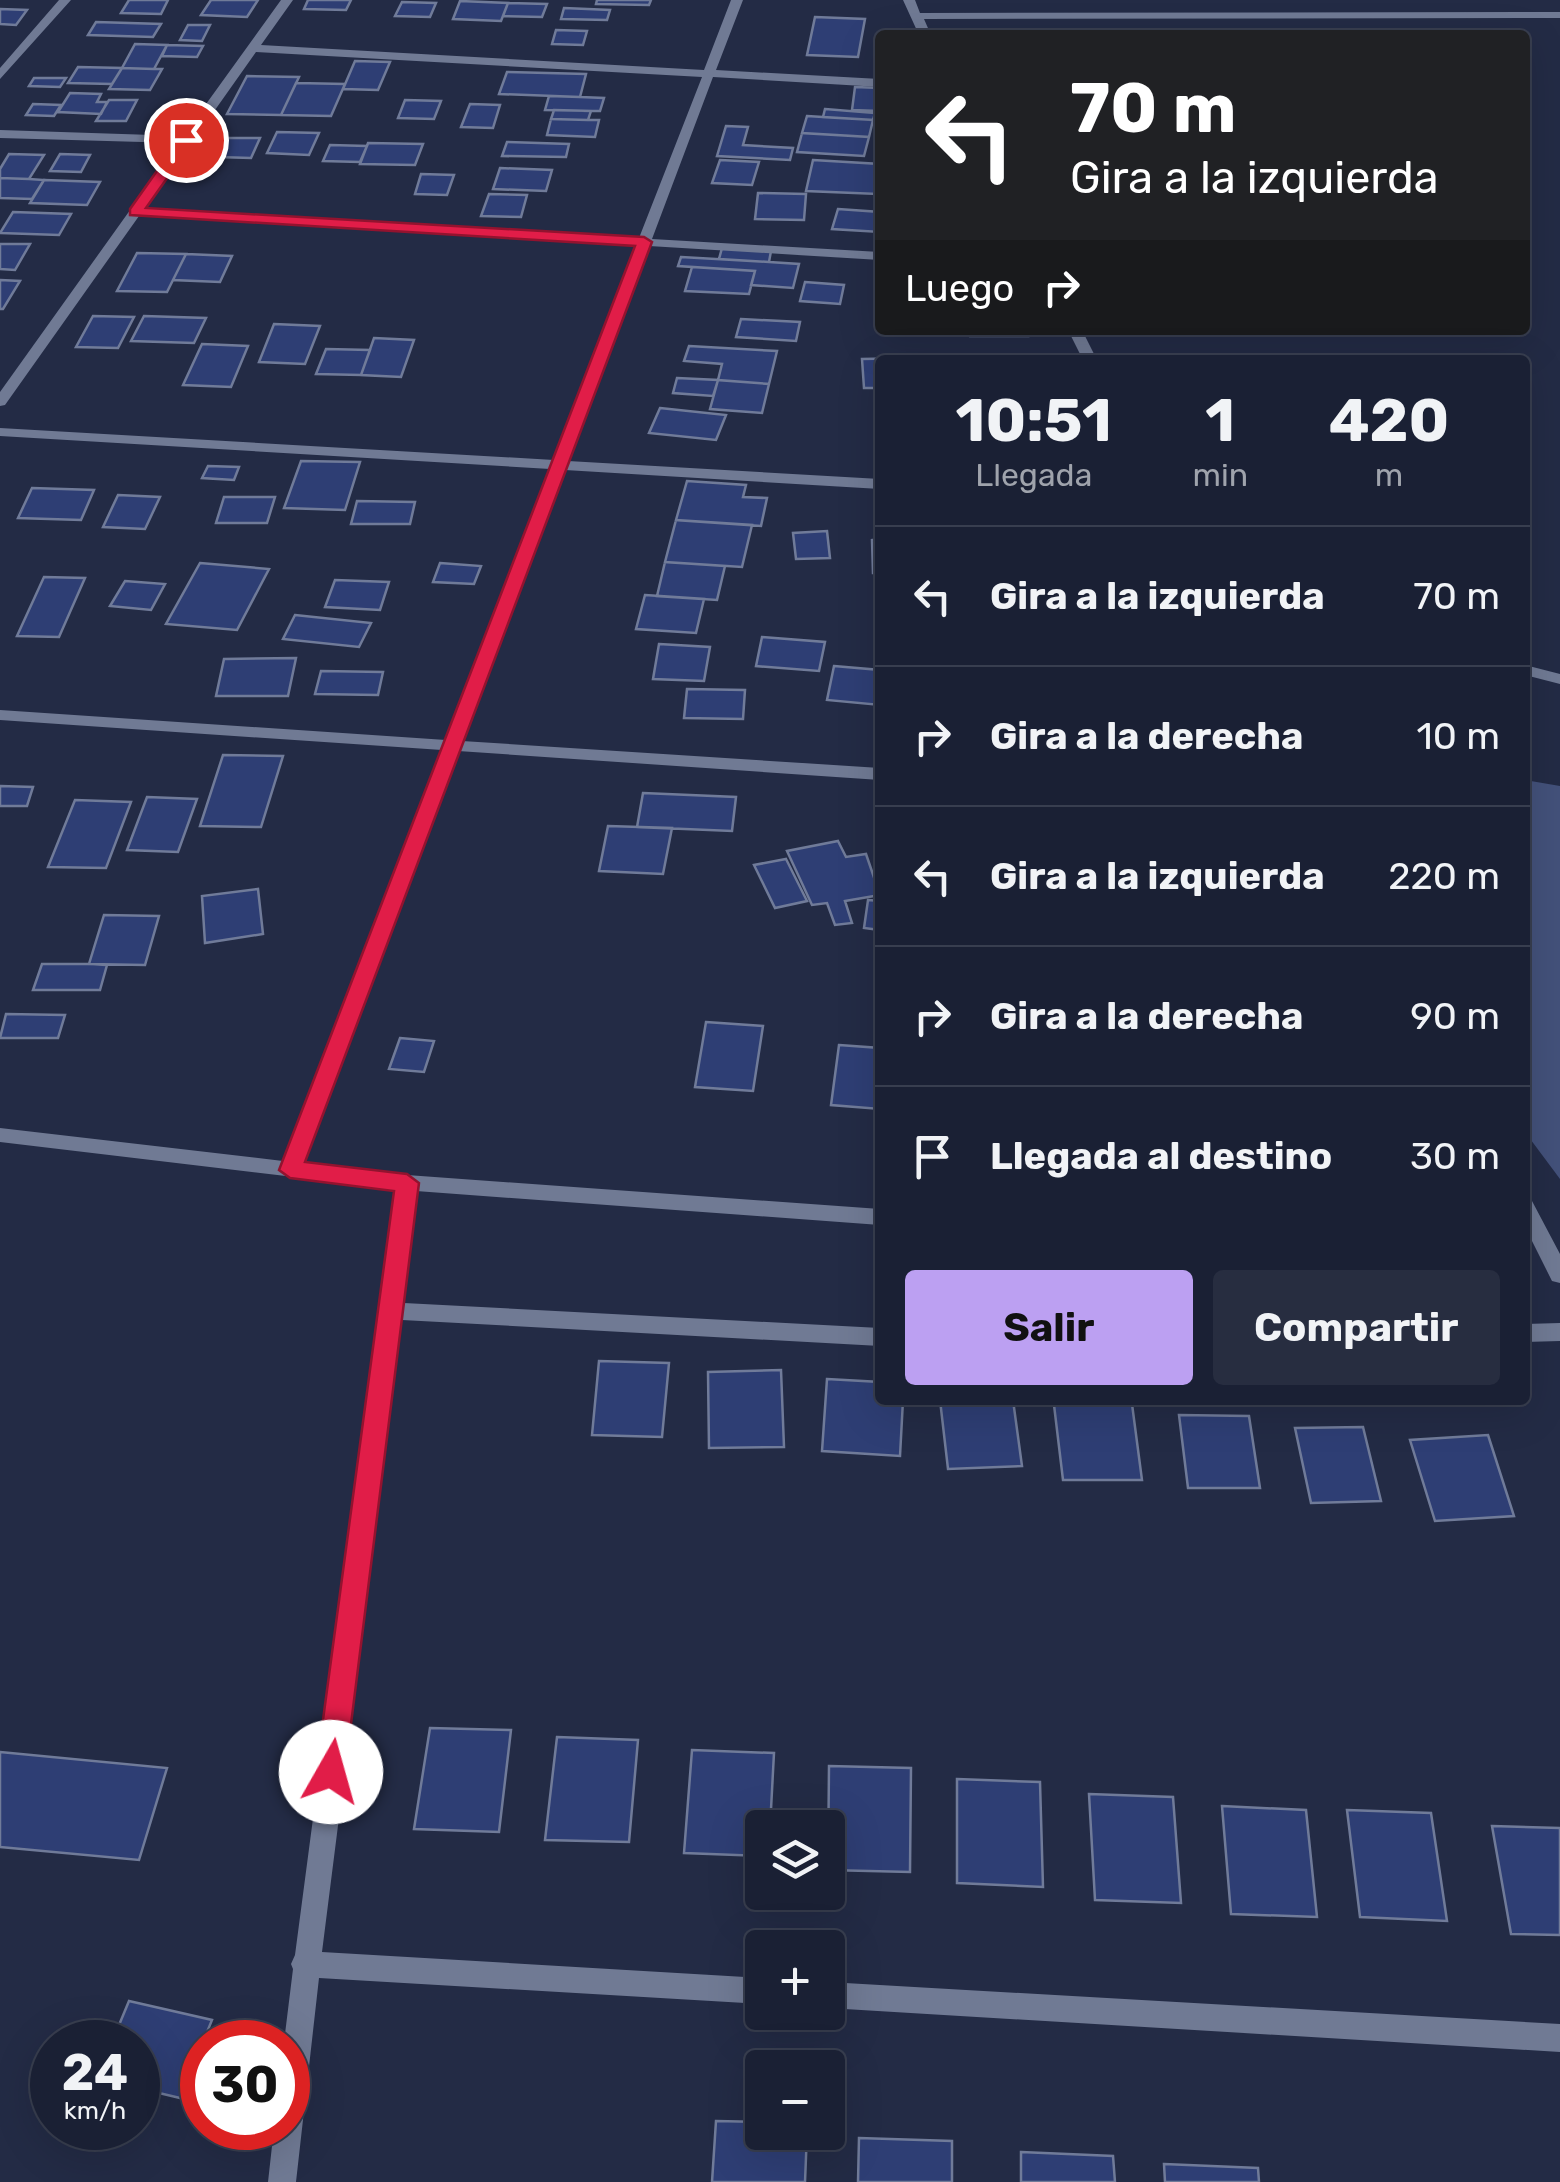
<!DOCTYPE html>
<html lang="es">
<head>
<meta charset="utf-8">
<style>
  body { margin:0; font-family:Rubik,sans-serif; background:#272d40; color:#f1f3f6; height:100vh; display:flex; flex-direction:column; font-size:38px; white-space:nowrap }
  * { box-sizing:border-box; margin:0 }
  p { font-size:32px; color:#9fa3ac }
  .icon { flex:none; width:55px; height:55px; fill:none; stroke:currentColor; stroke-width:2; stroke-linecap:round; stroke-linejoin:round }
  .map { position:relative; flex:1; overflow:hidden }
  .drawer { position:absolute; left:875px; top:355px; width:655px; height:1050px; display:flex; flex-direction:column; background:#1a2034; border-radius:10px; box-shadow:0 10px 40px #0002,0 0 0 2px #383e4f }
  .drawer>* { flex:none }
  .top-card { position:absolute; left:875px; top:30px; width:655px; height:305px; border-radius:10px; box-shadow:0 10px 40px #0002,0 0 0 2px #383e4f; background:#202124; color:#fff; overflow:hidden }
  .controls { position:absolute; left:745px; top:1810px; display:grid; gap:20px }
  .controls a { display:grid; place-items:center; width:100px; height:100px; border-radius:10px; background:#1a2034; box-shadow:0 10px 40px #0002,0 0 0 2px #383e4f; font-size:50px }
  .speed { position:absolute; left:30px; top:2020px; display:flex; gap:20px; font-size:50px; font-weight:700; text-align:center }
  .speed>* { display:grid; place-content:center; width:130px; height:130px; border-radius:50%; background:#1a2034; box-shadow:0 10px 40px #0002,0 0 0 2px #383e4f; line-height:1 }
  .speed small { font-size:25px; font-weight:400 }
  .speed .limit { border:15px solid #d22; background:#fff; color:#111 }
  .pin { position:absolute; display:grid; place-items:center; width:85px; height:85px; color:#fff; margin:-42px; border:5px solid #fff; border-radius:50%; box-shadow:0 2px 10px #0007 }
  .me { position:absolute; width:110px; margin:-55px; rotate:7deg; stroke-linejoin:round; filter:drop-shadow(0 0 8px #0008) }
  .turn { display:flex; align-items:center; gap:35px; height:210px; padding:0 30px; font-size:45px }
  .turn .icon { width:130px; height:130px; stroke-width:2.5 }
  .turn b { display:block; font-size:70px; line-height:85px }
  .then { display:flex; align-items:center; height:95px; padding:0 30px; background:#0003; gap:20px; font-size:38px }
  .eta { display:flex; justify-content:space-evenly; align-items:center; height:170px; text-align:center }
  .eta b { font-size:60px; font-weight:700; line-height:70px }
  .cta { display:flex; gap:20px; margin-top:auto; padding:20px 30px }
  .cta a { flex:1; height:115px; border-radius:10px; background:#bca0f2; color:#111; font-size:40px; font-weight:700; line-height:115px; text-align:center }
  .cta a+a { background:#272d40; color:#f1f3f6 }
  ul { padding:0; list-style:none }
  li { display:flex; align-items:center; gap:30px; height:140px; padding:0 30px; border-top:2px solid #383e4f }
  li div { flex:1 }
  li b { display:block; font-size:38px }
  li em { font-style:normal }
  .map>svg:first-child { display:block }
  .green { fill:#43517a }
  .building { fill:#2e3e74; stroke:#707b99; stroke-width:2.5 }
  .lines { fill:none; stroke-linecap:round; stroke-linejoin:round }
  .service { fill:#707a94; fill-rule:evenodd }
  .minor { fill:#707a94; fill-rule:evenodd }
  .route { fill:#e11d48; stroke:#92132f; stroke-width:2.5 }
</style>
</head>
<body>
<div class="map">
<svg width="1560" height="2182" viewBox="0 0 1560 2182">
  <rect width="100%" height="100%" fill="#232b45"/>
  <path class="green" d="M1525 780 1560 786V1179L1525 1132Z"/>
  <path class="building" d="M129 0H168L161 14 121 13Z
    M211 0H258L247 17 201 15Z
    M308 0H351L346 10 304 9Z
    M597 0H651L649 5 596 4Z
    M460 1 508 3 501 21 453 19Z
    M402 2 436 3 430 17 395 16Z
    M508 3 547 4 542 17 503 16Z
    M564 8 610 10 607 20 561 19Z
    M0 9 27 10 16 25 0 24Z
    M815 17 865 19 858 57 807 55Z
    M96 22 161 24 153 37 88 35Z
    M188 25H210L202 41 180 40Z
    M556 30 587 31 583 45 552 44Z
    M135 44 167 45 154 69 122 68Z
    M167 45 203 46 197 57 162 56Z
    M355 61 390 62 378 90 343 89Z
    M78 67 122 68 112 84 68 83Z
    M122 68 154 69H162L150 90 109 89Z
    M507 72 586 74 580 97 499 94Z
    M247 76 299 77 281 115 227 114Z
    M34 78H66L60 87 29 86Z
    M296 83 345 84 331 116 281 115Z
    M855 87 880 88V111L852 110Z
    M70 93 101 94 97 102H107L101 114 58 112Z
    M549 96 580 97 604 98 600 111 545 110Z
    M109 100H137L126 121H96Z
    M405 100 441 101 434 119 398 118Z
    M33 104 61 105 54 116 26 115Z
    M470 104 500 105 493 128 461 127Z
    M825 109 875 113 873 120 823 117Z
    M554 110 591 111 588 120 551 119Z
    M807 116 823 117 873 120 869 137 802 133Z
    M551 119 588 120H599L595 137 547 135Z
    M726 126 748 127 743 145 793 148 790 160 717 156Z
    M277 132 319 133 309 155 267 153Z
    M802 133 869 137 864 156 797 152Z
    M228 138H260L251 158 218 157Z
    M507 142 569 144 566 157 502 156Z
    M368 143 423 144 415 165 360 164Z
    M330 145 367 146 360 162 323 161Z
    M9 154 44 155 29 179 0 178V169Z
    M60 154 90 155 81 172 50 171Z
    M720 160 759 162 752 185 712 183Z
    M813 160 880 164 878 194 806 191Z
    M500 168 552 170 546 191 493 189Z
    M421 174 454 175 447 195 415 194Z
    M0 178 29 179 44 180 32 199 0 198Z
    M44 180 100 182 87 205 30 203Z
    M758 193 806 194 804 220 755 219Z
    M489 194 527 195 521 217 481 216Z
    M838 209 880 212V232L832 229Z
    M13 212 71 214 59 235 0 233Z
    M0 244H30L15 270 0 269Z
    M722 248 771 251 769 262 719 259Z
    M137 253 186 254 167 292 117 291Z
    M186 254 232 256 220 282 173 280Z
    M681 257 769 262 799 264 793 288 751 285 755 271 678 266Z
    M692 267 755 271 749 294 685 291Z
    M0 280 20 281 3 309H0Z
    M805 282 844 285 840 304 800 301Z
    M93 316 134 317 118 348 76 347Z
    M144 316 206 318 194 343 131 341Z
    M741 319 800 322 796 341 736 337Z
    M274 324 320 326 305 364 259 362Z
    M969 330H1027L1028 336H970Z
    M374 338 414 340 401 377 361 375Z
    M202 344 248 346 231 387 183 385Z
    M689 346 777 351 769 384 718 380 722 364 684 361Z
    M326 349 370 350 361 375 316 374Z
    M914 358 880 360V388H864L862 359Z
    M677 378 718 380 713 396 673 393Z
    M718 380 769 384 762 413 710 409Z
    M660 408 726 415 716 440 649 433Z
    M301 461 360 462 345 510 284 508Z
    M208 466 239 467 234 480 202 478Z
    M687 481 746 485 743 497 767 498 761 526 676 520Z
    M32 488 94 490 81 520 18 518Z
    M118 495 160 497 145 529 103 527Z
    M224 497H275L267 523H216Z
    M357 501 415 502 410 524H351Z
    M676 520 752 525 742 567 665 562Z
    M827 531 830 558 796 559 793 533Z
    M880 539V573H873L872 540Z
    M665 562 725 566 717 600 657 596Z
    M200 563 269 569 237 630 166 624Z
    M440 563 481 566 474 584 433 582Z
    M44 577 85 578 59 637 17 636Z
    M335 580 389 582 380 610 325 607Z
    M125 581 165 584 151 610 110 606Z
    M645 595 704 599 696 633 636 629Z
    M295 615 371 623 359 647 283 639Z
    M762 637 825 642 819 671 756 666Z
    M659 644 710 647 704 681 653 679Z
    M296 658 288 696H216L224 659Z
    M834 666 880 670V705L827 700Z
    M321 671 383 672 378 695 315 694Z
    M687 689 745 690 743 719 684 718Z
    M223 755 283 756 261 827 200 826Z
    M0 786 33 787 27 806H0Z
    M643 793 736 797 732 831 637 827Z
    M147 797 197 799 178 852 127 850Z
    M75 800 131 802 106 868 48 867Z
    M608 826 672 828 663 874 599 871Z
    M838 841 846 857 866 854 880 895 845 901 852 923 835 925 827 903 812 905 787 851Z
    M786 859 807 901 775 908 754 865Z
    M258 889 263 934 205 943 202 896Z
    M868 900 880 901V930L864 928Z
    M104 915 159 916 145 965 89 964Z
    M42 964H89L107 965 100 990H33Z
    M6 1014 65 1015 58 1038H0Z
    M706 1022 763 1026 753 1091 695 1087Z
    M400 1038 434 1041 424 1072 389 1069Z
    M839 1045 880 1048V1109L831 1105Z
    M599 1361 669 1363 662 1437 592 1435Z
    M781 1370 784 1447 709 1448 708 1372Z
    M827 1379 880 1382V1400H903L900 1456 822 1451Z
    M940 1400H1013L1022 1466 948 1469Z
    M1132 1404 1142 1480H1063L1054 1405Z
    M1179 1415 1249 1416 1260 1488H1188Z
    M1363 1427 1381 1501 1311 1503 1295 1428Z
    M1488 1435 1514 1516 1435 1521 1410 1440Z
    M430 1728 511 1730 499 1832 414 1829Z
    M557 1737 638 1740 629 1842 545 1840Z
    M692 1750 774 1753 770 1828H762V1856L684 1853Z
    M0 1752 167 1768 139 1860 0 1847Z
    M829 1766 911 1768 910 1872 828 1870Z
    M957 1779 1040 1782 1043 1887 957 1883Z
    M1089 1794 1173 1797 1181 1903 1095 1900Z
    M1222 1806 1306 1810 1317 1917 1231 1914Z
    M1347 1810 1431 1813 1447 1921 1360 1917Z
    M1492 1826 1560 1828V1935L1511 1934Z
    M129 2001 212 2020 180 2098 138 2088V2042H112Z
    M716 2121 762 2122V2132H807L805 2182H712Z
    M859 2138 952 2141V2182H858Z
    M1021 2152 1113 2156 1115 2182H1021Z
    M1164 2164 1258 2168 1259 2182H1165Z"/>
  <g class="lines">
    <path class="service" d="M1525 665 1560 674V684L1525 675Z"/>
    <path class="minor" d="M59 0H71L0 79V68Z
      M281 0H293L261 45 704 70 731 0H743L716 70 880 79V87L713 77 652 239 880 252V260L649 246 568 461 880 479V489L565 470 462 741 880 768V780L458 751 303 1163 407 1175 880 1209V1225L416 1191 404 1303 880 1328V1346L402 1320 322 1952 762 1978V2004L319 1978 296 2182H268L274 2128H288V2042H284L293 1969 291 1964 295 1955 396 1189 0 1142V1128L283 1161 442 750 0 720V710L446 740 550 469 0 436V428L554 460 636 246 139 216 5 405 0 406V392L178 143 0 138V130L183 136ZM256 52 702 77 639 238 145 209Z
      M903 0H915L920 13 1560 12V18L924 19 931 35H919Z
      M1068 330H1082L1097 360H1083Z
      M1525 1199 1532 1201 1560 1254V1283L1552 1281 1525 1227Z
      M1560 1323V1341L1525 1342V1324Z
      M828 1982 1560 2024V2052L828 2008Z"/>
  </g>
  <path class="route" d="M186 136 194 140 146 208 644 237 652 242 305 1162 407 1174 419 1183 345 1772 341 1781 331 1785 321 1781 316 1772 394 1191 290 1178 279 1170 635 246 130 215V209L181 137Z"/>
</svg>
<div class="controls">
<a><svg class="icon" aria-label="layers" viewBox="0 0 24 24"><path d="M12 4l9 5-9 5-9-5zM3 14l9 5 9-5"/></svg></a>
<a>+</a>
<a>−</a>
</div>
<div class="speed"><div>24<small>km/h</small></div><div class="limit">30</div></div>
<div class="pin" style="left:186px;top:140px;background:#d93025"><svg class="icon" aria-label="arrive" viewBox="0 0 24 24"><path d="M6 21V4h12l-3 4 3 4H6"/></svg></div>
<svg class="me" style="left:331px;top:1772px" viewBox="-20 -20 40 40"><circle r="19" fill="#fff"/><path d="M0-13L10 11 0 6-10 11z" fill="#e11d48"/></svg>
<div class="top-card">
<div class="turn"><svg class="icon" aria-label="left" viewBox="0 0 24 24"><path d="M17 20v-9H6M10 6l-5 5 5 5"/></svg><div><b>70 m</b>Gira a la izquierda</div></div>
<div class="then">Luego<svg class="icon" aria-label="right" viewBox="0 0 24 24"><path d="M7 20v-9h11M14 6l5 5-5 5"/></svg></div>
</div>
<section class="drawer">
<div class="eta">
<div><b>10:51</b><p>Llegada</p></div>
<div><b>1</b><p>min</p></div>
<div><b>420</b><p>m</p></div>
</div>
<ul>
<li><svg class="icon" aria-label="left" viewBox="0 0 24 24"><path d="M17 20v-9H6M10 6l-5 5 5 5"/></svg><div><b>Gira a la izquierda</b></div><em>70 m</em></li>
<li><svg class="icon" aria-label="right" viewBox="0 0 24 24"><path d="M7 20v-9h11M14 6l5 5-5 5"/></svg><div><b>Gira a la derecha</b></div><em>10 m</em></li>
<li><svg class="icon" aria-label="left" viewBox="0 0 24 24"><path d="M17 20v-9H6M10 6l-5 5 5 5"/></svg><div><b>Gira a la izquierda</b></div><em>220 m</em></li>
<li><svg class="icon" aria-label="right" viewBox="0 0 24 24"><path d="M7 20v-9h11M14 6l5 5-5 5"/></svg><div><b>Gira a la derecha</b></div><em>90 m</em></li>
<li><svg class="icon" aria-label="arrive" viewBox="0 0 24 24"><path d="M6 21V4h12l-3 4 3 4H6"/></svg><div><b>Llegada al destino</b></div><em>30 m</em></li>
</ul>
<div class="cta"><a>Salir</a><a>Compartir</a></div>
</section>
</div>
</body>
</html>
